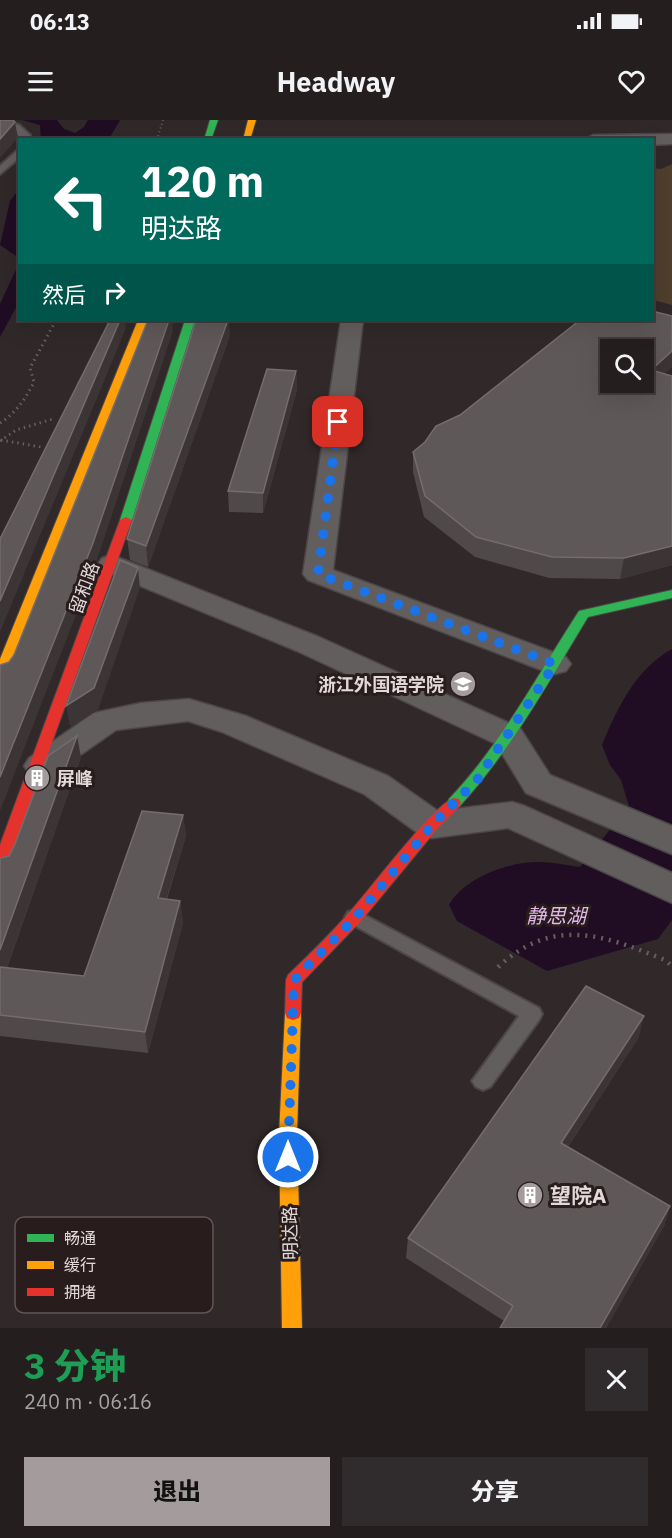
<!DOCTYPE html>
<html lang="zh">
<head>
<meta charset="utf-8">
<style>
  body { margin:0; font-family:"IBM Plex Sans","Noto Sans SC",sans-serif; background:#302b2c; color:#f1f3f6; height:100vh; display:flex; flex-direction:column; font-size:22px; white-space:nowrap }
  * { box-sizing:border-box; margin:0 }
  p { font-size:20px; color:#a3a2a4 }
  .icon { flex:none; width:33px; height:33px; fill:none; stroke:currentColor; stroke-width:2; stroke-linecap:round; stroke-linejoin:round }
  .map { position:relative; height:1208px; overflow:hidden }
  .drawer { display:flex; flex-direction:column; background:#241e1f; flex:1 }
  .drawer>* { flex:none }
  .hud { position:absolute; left:18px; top:18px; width:636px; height:183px; border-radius:0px; box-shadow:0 6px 24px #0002,0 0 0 2px #413c3d; background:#00695c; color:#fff; overflow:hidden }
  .tools { position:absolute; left:600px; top:219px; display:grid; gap:12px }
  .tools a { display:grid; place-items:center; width:54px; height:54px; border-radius:0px; background:#241e1f; box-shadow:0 6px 24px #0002,0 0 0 2px #413c3d; font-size:30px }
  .pin { position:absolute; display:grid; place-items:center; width:51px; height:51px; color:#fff; margin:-26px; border-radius:12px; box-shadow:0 3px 9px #0006 }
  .me { position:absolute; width:66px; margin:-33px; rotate:0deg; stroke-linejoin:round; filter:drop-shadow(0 0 4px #0008) }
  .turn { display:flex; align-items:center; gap:21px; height:126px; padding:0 24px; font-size:27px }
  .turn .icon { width:78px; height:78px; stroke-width:2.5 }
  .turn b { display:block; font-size:42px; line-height:51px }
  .then { display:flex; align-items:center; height:57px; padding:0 24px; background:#0003; gap:12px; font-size:22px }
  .round { display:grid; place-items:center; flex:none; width:63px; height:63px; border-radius:0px; background:#302b2c }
  .headline { display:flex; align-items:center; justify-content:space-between; height:102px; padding:0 24px }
  h1 { font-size:36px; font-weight:800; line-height:45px; color:#1e9e55 }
  .button { display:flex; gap:12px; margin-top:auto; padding:12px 24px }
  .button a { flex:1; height:69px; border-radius:0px; background:#a49b9c; color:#111; font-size:24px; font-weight:800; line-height:69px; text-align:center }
  .button a+a { background:#302b2c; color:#f1f3f6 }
  .status { display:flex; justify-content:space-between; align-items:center; height:42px; padding:0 30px; background:#241e1f; direction:ltr }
  .status svg { height:16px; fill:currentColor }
  header { display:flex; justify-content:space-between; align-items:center; height:78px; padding:0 24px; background:#241e1f; font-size:27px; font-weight:800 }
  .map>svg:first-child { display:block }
  .green { fill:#503f2d }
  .water { fill:#200d24 }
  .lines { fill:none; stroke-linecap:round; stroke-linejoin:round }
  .lane-casing { stroke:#4c4647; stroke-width:4 }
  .street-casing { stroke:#4c4647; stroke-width:3 }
  .fast-casing { stroke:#4c4647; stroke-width:2 }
  .slow-casing { stroke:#4c4647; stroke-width:2 }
  .jam-casing { stroke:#4c4647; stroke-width:2 }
  .path-far2 { stroke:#665f60; stroke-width:2; stroke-dasharray:1 3; stroke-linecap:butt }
  .path-far1 { stroke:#665f60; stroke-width:3; stroke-dasharray:1.5 4; stroke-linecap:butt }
  .path { stroke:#665f60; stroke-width:4.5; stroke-dasharray:2 6; stroke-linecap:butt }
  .lane { fill:#635e5e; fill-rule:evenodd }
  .street { fill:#635e5e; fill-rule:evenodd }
  .fast { fill:#30b455; fill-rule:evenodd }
  .slow { fill:#ff9f0a; fill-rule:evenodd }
  .jam { fill:#e5322d; fill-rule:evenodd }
  .wall { fill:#4f494a }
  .shaded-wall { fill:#3c3536 }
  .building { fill:#5f5859; stroke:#746c6e; stroke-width:1.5; fill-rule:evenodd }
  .route { stroke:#1a73e8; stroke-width:10; stroke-dasharray:0 18 }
  .labels { text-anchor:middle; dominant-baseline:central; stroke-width:6; stroke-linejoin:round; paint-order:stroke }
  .street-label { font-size:18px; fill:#e3d9da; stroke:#291c1c }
  .poi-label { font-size:18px; font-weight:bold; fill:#e3d9da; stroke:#291c1c; text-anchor:end }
  .water-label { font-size:20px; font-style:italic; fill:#e1b7ed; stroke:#291c1c }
  .near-poi-label { font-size:21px; font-weight:bold; fill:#e3d9da; stroke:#291c1c; text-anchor:start }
  .key { fill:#291c1c; stroke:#615555; stroke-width:1.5 }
  .key-label { font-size:16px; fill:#e3d9da }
</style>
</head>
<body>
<div class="status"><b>06:13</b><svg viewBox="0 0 49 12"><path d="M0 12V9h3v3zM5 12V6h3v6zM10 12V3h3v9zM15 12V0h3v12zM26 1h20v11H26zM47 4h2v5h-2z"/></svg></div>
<header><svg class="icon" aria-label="menu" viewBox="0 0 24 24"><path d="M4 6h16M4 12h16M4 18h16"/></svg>Headway<svg class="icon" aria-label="heart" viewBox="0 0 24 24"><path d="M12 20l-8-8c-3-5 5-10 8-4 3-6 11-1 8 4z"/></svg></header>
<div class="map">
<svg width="672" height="1208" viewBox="0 0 672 1208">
  <rect width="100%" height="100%" fill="#302829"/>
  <path class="green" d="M672 44V185L653 180 652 48 661 49Z"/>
  <path class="water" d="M22 0H57L64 9 75 13 84 7 88 0H120L109 19 41 20 40 5Z
    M19 69V138L0 125 10 81Z
    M19 143V182L0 217V184Z
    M672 529V800L658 819 547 851 457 801 449 785C464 758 507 742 538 742 552 742 566 745 580 747L629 686 621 660 610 645 602 625C618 587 635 550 672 529Z"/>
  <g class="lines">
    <g class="lane-casing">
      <path id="lane" d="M0 0 19 5 30 15 31 20H22L13 9 0 5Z
        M20 28V37L0 54V46Z
        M355 790 539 888 542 894 539 900 490 967 483 970 476 967 472 961 519 896 348 802 345 797 348 792Z"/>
    </g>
    <g class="street-casing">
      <path id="street" d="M672 14V24L652 25V20H584L593 15Z
        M341 200H363L333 450 566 537 571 544 566 551 555 554 544 551 308 460 303 454Z
        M112 435 319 517 520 608 550 655 672 706V734L526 673 496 624 297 531 102 450 98 444 102 438Z
        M189 579 246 596 388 656 438 691 512 682 525 686 672 753V783L508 708 432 718 419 714 364 674 222 612 188 601 116 610 53 654 41 658 29 654 24 646 29 638 94 593 141 583Z"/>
    </g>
    <g class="fast-casing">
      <path id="fast" d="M210 0H218L211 20H204Z
        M185 200H195L132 400 126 403 122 402 120 400Z
        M672 470V478L588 497C548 563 511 630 459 687H449L447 683 449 679C503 622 536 557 579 491Z"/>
    </g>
    <g class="slow-casing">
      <path id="slow" d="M248 0H256L250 20H243Z
        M138 200H148L6 555 0 559V539Z
        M293 886 299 888 301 893 297 1015 302 1208H282L279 1015 285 893 287 888Z"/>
    </g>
    <g class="jam-casing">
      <path id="jam" d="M126 397 132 400 8 745 5 749 0 751V725L120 400Z
        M454 678 459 679 461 683 459 687 437 709 361 801 302 862 301 893 299 898 293 900 287 898 285 893 286 860 288 855C309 835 330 814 349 793 368 772 434 684 454 678Z"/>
    </g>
    <path class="path-far2" d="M157 20 163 0"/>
    <path class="path-far1" d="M0 303C16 293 26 278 34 262L30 248 56 200
      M1 320 41 327
      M0 321 16 310 53 299"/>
    <path class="path" d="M498 847C553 796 604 815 665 840L672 846"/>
    <use href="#lane" class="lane"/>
    <use href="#street" class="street"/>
    <use href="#fast" class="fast"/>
    <use href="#slow" class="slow"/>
    <use href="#jam" class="jam"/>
  </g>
  <path class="wall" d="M672 196V247L664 254 672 256V445L620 459 549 458 475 437 424 397 413 352V332L460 295Z
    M230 215 148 447 130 440 127 419Z
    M296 251 297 270 263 393 229 392 228 371Z
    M81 637 7 848 84 856 183 695 186 716 167 779 180 781 183 803 148 933 0 916V738L9 736Z
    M639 917 568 1027 670 1086 664 1106 606 1208H500L504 1201 406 1138 408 1118Z"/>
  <path class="shaded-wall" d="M15 2 18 18 0 38V19Z
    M120 200H125L126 208 0 512V481Z
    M169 200H172L173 211 96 443 0 691V657Z
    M228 200H229L230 215 148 447 146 426Z
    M672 231V247L648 269 651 250Z
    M296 251 297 270 263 393V373Z
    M672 426V445L620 459 624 438Z
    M138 448 140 468 98 590 70 607 66 586Z
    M77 616 81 637 0 867V830Z
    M183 695 186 716 160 799 158 778Z
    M180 781 183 803 148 933 145 912Z
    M644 896 639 917 557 1044 561 1023Z
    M670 1086 664 1106 606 1208H600Z"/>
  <path class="building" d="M0 0H13L15 2 0 19Z
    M652 191 672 196V231L651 250 672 256V426L624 438 552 437 476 417 425 376 413 332 425 322 436 306 460 295 580 200H652ZM610 230H644V262H610Z
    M110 200H120L0 481V419Z
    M148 200H169L93 423 0 657V545L9 542 14 535Z
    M196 200H228L146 426 127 419Z
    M267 249 296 251 263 373 228 371Z
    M120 440 138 448 94 568 66 586Z
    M77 616 0 830V738L9 736 15 724 48 636Z
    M142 691 183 695 158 778 180 781 145 912 0 895V847L84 856Z
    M586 866 644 896 561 1023 670 1086 600 1208H500L513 1186 408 1118Z"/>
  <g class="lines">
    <path class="route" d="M288 1037 294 860 355 798 432 705 477 660 555 544 318 454 338 302"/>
  </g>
  <defs>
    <g id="school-disc" transform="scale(1.35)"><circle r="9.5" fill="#a49b9c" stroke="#291c1c"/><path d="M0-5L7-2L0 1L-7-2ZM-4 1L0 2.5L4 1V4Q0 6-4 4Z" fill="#fff"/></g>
    <g id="building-disc" transform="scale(1.35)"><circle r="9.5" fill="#a49b9c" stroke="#291c1c"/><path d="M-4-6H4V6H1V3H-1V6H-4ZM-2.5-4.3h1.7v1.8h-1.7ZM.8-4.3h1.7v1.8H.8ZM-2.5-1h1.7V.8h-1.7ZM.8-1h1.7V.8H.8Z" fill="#fff"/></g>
  </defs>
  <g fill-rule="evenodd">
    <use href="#school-disc" x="463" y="564"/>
    <use href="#building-disc" x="37" y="658"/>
    <use href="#building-disc" x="530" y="1075"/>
  </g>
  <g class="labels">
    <g class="street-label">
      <text transform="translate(84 468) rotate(-70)">留和路</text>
      <text transform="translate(290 1113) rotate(-91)">明达路</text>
    </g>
    <g class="poi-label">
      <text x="444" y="564">浙江外国语学院</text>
      <text x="57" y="658" text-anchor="start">屏峰</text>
    </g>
    <g class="water-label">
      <text x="556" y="795">静思湖</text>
    </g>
    <g class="near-poi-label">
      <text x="550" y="1075">望院A</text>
    </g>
  </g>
  <rect x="15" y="1097" width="198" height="96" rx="9" class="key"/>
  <rect x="27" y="1114" width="27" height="8" fill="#30b455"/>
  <rect x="27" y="1141" width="27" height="8" fill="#ff9f0a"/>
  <rect x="27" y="1168" width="27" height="8" fill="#e5322d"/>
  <g class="key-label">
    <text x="64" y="1124">畅通</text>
    <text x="64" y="1151">缓行</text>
    <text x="64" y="1178">拥堵</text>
  </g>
</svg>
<div class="tools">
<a><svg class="icon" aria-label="search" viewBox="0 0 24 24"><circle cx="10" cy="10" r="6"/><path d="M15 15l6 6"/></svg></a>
</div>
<div class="pin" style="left:338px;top:302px;background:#d93025"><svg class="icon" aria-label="arrive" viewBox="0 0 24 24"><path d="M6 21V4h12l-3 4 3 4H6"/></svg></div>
<svg class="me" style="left:288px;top:1037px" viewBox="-20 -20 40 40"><circle r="17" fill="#1a73e8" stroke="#fff" stroke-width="3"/><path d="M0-11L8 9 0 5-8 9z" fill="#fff"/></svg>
<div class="hud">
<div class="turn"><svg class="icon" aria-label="left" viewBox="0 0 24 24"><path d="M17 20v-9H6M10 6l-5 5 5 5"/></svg><div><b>120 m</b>明达路</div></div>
<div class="then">然后<svg class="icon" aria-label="right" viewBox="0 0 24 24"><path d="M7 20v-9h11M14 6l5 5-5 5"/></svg></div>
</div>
</div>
<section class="drawer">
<div class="headline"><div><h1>3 分钟</h1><p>240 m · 06:16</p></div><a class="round"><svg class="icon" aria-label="close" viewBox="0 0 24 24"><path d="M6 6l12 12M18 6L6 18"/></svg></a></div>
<div class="button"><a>退出</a><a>分享</a></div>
</section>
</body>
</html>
